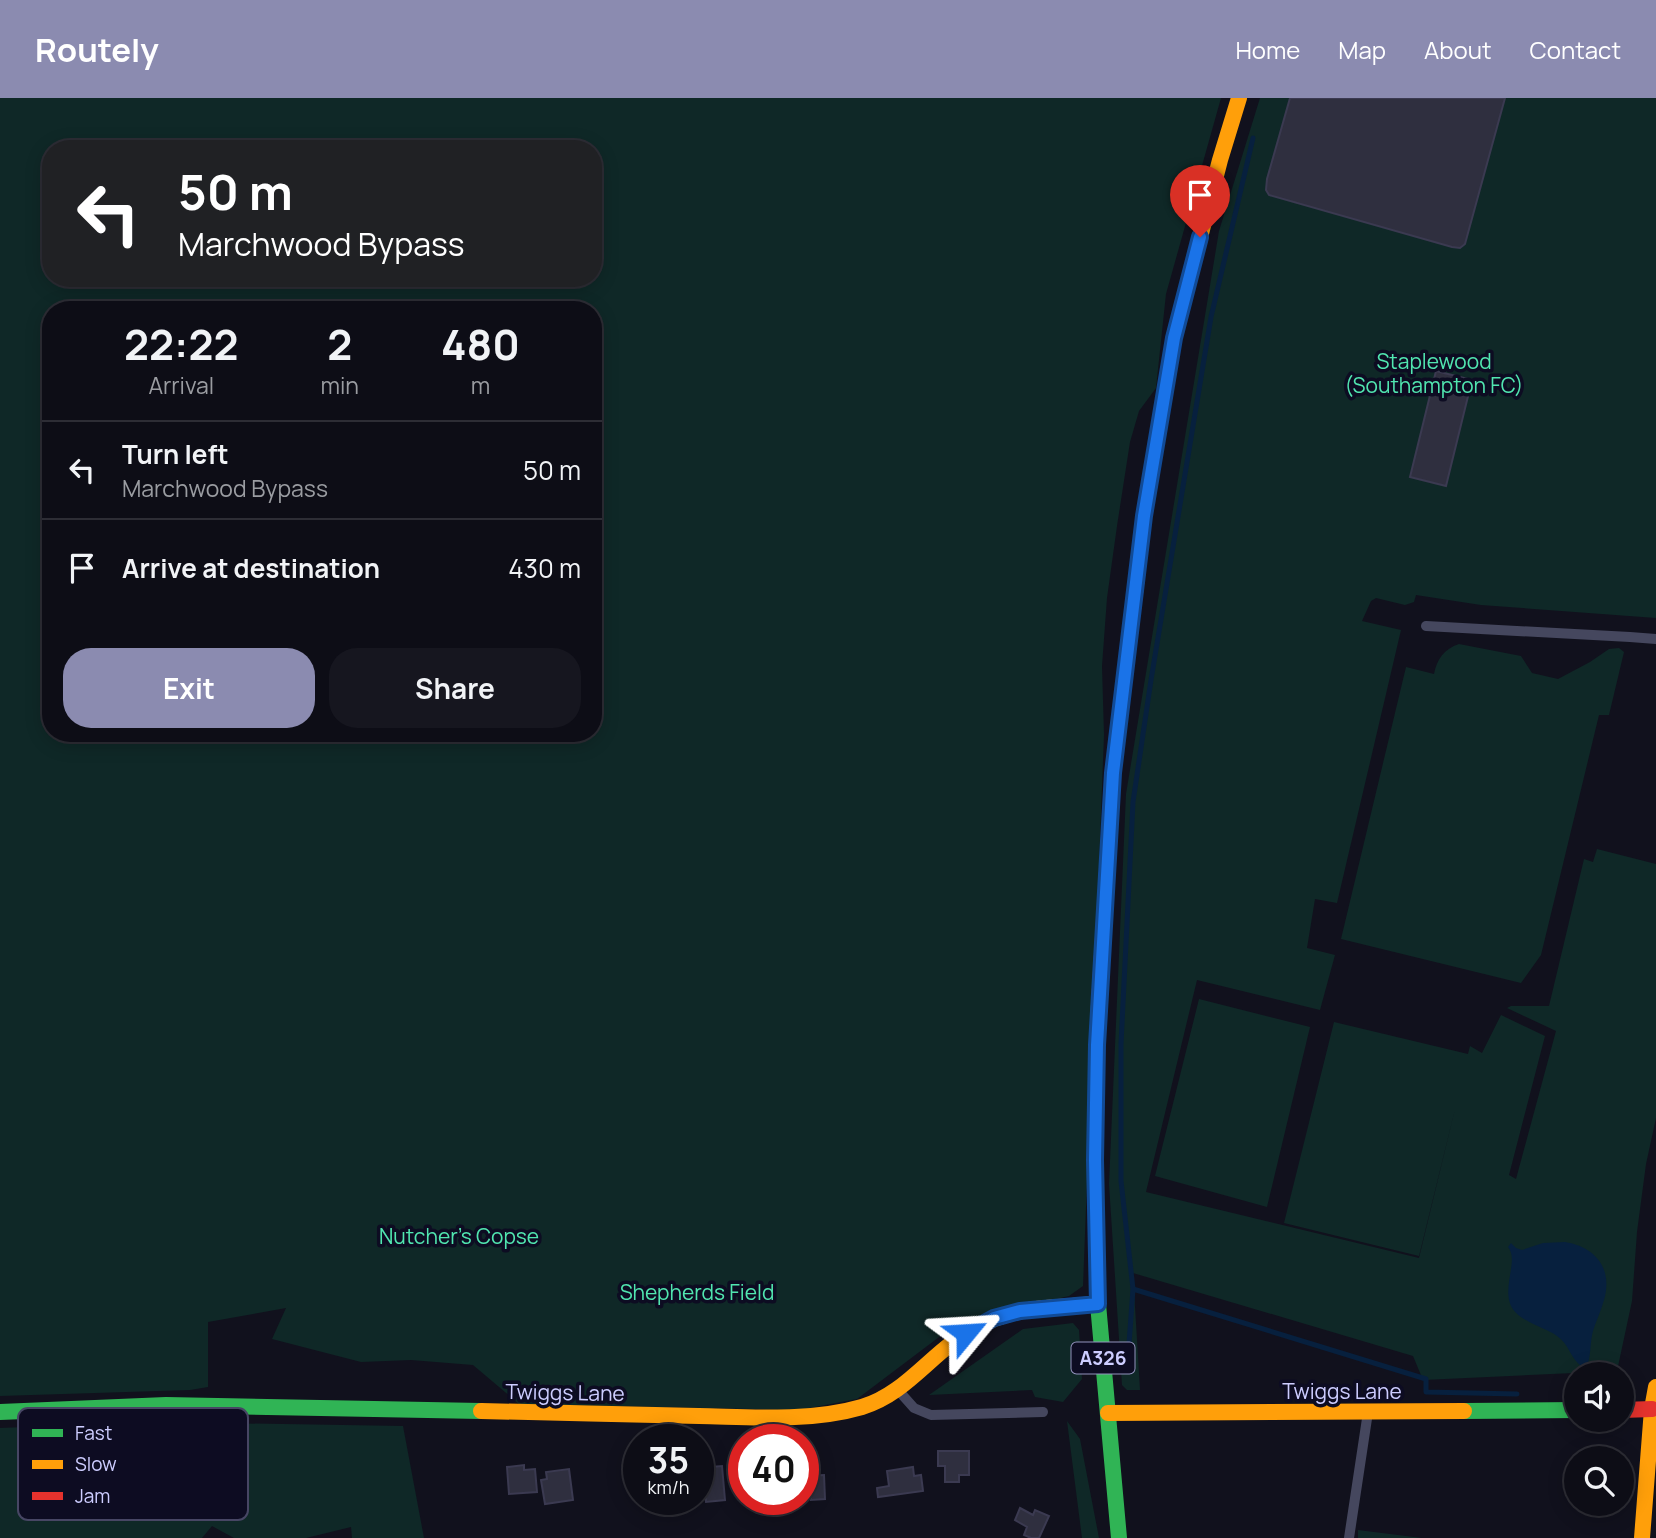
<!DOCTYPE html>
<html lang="en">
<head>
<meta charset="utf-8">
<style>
  body { margin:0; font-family:Manrope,sans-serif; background:#16161f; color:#f1f3f6; height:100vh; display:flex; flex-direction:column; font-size:26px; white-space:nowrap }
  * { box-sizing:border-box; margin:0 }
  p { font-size:23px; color:#9a9ca1 }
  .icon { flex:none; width:38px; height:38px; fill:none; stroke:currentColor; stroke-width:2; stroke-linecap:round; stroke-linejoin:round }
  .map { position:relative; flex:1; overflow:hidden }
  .drawer { position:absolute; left:42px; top:203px; width:560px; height:441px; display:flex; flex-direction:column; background:#0d0d16; border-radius:28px; box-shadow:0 4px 18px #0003,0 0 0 2px #2d2d35 }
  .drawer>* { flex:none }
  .hud { position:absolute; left:42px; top:42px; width:560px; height:147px; border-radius:28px; box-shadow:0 4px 18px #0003,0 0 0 2px #2d2d35; background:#202124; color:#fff; overflow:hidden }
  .tools { position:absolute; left:1564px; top:1264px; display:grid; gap:14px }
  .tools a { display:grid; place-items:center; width:70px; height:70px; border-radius:50%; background:#0d0d16; box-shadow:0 4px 18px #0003,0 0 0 2px #2d2d35; font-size:35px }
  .speed { position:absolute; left:623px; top:1326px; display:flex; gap:14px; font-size:35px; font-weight:700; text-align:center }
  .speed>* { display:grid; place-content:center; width:91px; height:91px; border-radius:50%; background:#0d0d16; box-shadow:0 4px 18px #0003,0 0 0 2px #2d2d35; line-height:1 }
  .speed small { font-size:18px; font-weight:400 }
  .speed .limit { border:10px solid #d22; background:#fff; color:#111 }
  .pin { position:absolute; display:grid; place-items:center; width:60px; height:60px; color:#fff; margin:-72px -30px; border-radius:50% 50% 50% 0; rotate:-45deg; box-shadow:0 0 7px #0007 }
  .pin .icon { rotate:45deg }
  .me { position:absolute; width:77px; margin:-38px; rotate:63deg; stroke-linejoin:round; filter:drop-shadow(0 0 5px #0008) }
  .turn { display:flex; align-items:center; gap:24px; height:147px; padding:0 21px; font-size:32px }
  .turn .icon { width:91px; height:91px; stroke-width:2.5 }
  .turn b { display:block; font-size:49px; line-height:60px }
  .eta { display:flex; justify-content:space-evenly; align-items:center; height:119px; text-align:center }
  .eta b { font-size:42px; font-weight:700; line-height:49px }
  .button { display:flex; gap:14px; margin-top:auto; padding:14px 21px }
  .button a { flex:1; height:80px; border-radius:28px; background:#8b8bb0; color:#fff; font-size:28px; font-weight:700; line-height:80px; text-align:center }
  .button a+a { background:#16161f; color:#f1f3f6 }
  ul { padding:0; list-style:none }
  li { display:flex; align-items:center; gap:21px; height:98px; padding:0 21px; border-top:2px solid #2d2d35 }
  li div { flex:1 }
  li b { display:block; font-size:26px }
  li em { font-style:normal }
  header { display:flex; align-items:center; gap:42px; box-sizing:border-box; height:98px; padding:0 35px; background:#8b8bb0; color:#fff }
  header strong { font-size:33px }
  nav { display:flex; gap:38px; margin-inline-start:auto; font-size:24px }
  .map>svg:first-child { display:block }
  .green { fill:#0f2827; fill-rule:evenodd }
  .water { fill:#07203e }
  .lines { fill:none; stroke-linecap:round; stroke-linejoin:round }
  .stream { stroke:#07203e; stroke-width:5 }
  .building { fill:#2f2f3f; stroke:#3b3a51; stroke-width:2 }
  .lane { stroke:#45475e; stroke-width:10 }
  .fast { stroke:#30b455; stroke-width:16 }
  .slow { stroke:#ff9f0a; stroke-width:16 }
  .jam { stroke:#e5322d; stroke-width:16 }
  .route-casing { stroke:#114b97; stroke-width:18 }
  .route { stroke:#1a73e8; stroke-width:12 }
  .labels { text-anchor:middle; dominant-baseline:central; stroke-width:7; stroke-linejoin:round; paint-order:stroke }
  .shield { fill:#0d0c22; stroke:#9393bd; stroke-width:2 }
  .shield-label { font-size:19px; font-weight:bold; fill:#cdcdff }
  .park-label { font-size:21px; fill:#51e6b0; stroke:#0d0c22 }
  .street-label { font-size:21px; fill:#cdcdff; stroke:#0d0c22 }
  .key { fill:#0d0c22; stroke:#474664; stroke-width:2 }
  .key-label { font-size:19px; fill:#cdcdff }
</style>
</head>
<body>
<header>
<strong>Routely</strong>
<nav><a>Home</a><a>Map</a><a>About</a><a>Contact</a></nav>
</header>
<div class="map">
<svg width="1656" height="1440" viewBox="0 0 1656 1440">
  <rect width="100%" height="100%" fill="#11111d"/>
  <path class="green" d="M0 0H1221L1166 196 1156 290 1139 313 1130 344 1117 428 1107 500 1102 568 1104 637 1083 1188 1069 1198 959 1224 857 1301 799 1312 519 1306 473 1267 411 1262 361 1264 272 1241 286 1210 208 1224V1289L190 1292 0 1298ZM51 51H593V180H51ZM51 212H593V635H51Z
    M1260 0H1656V520L1481 507 1416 497 1414 504 1405 507 1376 500 1371 503 1362 523 1401 532 1337 805 1315 801 1307 850 1335 857 1320 912 1197 882 1146 1094 1419 1160 1456 1007 1419 1158 1284 1125 1334 924 1468 956 1470 948 1482 955 1501 917 1545 938 1509 1077 1516 1081 1556 933 1507 910 1511 908H1549L1584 761 1593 764 1597 751 1656 766V1020L1646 1066 1637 1134 1632 1203 1617 1273 1423 1282 1413 1258 1133 1175 1140 1292H1127L1122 1287 1109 1086 1126 696 1219 133Z
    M1459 546 1521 558 1532 575 1558 581 1590 564 1609 551 1619 550 1624 554 1609 617H1599L1541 857 1521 885 1341 841 1406 569 1434 576C1437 561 1444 551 1459 546Z
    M1199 901 1310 929 1267 1109 1155 1078Z
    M1073 1225 1079 1232 1082 1281 1063 1304 1035 1299 1032 1292 929 1297 1023 1231Z
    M1067 1323 1080 1341 1099 1440H1082Z
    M153 1324 403 1328 424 1440H352L351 1429 306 1440H234L212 1428 202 1440H0V1330Z
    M1358 1432 1422 1440H1358Z"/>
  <path class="water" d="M1565 1144C1596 1149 1613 1171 1604 1202 1601 1213 1596 1223 1593 1233 1590 1244 1591 1255 1588 1265L1581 1268C1569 1258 1569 1246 1557 1238 1543 1228 1519 1224 1511 1208 1502 1188 1519 1162 1508 1149L1511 1145 1516 1150 1522 1152 1543 1145Z"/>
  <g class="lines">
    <path class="stream" d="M1133 1191 1426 1281V1294L1517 1296
      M1129 1246 1133 1191 1121 1083V946L1133 704 1151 582 1211 219 1253 40"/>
  </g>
  <path class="building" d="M1290 0H1505L1465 146 1460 150 1452 149 1269 97 1266 92 1267 81Z
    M1436 273 1472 282 1446 388 1410 379Z
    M938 1353H969V1377H959V1384H945V1368H938Z
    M524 1367V1372L535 1371 537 1394 509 1396 507 1369Z
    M722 1368 725 1402 706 1404 705 1393H698V1370Z
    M913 1369 914 1378 921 1377 923 1393 878 1399 877 1390 889 1388 887 1373Z
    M569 1371 573 1402 545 1406 541 1382 547 1381 546 1374Z
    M824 1377 825 1401 811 1402V1397H803V1378Z
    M1020 1410 1033 1417 1035 1412 1049 1418 1039 1440H1031L1024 1437 1027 1429 1015 1422Z"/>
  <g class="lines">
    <path class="lane" d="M1426 528 1630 539 1656 541
      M898 1292 914 1310 931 1317 1043 1314
      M1349 1440 1368 1314"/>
    <path class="fast" d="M1099 906 1097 947 1095 1062 1098 1206 1119 1440
      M1464 1313 1577 1312
      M0 1314 166 1307 481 1313"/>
    <path class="slow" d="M1135 495 1144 418 1174 240 1220 62 1239 0
      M481 1313C554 1315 626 1316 699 1318 753 1319 810 1324 862 1309 899 1298 923 1267 952 1245 1002 1207 1039 1211 1098 1206
      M1108 1315 1464 1313
      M1642 1440 1652 1311 1656 1289"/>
    <path class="jam" d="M1099 906 1113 675 1135 495
      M1622 1312 1652 1311"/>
  </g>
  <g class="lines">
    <g class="route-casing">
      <path id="route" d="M966 1235 994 1220 1020 1213 1098 1206 1095 1062 1097 947 1113 675 1144 418 1174 240 1200 139"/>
    </g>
    <use href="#route" class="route"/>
  </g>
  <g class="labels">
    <rect class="shield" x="1071.5" y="1244.5" width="63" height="31" rx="5"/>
    <g class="shield-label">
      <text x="1103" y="1260">A326</text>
    </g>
    <g class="park-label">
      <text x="1434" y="263">Staplewood<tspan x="1434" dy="24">(Southampton FC)</tspan></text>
      <text x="459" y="1138">Nutcher's Copse</text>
      <text x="697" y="1194">Shepherds Field</text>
    </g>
    <g class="street-label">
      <text x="1342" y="1293">Twiggs Lane</text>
      <text transform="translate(565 1294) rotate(1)">Twiggs Lane</text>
    </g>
  </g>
  <rect x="18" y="1310" width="230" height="112" rx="10" class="key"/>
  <rect x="32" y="1331" width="31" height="8" fill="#30b455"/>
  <rect x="32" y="1362" width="31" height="9" fill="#ff9f0a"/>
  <rect x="32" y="1394" width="31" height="8" fill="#e5322d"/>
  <g class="key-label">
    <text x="75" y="1342">Fast</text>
    <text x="75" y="1373">Slow</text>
    <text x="75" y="1405">Jam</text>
  </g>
</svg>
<div class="tools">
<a><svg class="icon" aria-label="sound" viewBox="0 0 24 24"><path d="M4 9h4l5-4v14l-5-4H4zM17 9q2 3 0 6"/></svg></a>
<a><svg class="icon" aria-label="search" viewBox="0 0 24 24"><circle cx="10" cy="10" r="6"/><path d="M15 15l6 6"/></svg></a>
</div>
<div class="speed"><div>35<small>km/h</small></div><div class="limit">40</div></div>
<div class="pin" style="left:1200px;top:139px;background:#d93025"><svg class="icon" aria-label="arrive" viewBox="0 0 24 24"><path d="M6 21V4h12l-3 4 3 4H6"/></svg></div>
<svg class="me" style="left:966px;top:1235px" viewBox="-20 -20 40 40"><path d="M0-17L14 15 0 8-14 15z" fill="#1a73e8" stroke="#fff" stroke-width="4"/></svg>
<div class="hud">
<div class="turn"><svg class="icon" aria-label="left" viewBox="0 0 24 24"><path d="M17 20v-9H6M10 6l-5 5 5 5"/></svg><div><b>50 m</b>Marchwood Bypass</div></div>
</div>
<section class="drawer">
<div class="eta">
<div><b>22:22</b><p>Arrival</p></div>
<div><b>2</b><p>min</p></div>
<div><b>480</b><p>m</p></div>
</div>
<ul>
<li><svg class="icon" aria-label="left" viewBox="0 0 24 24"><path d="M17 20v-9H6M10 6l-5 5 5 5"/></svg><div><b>Turn left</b><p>Marchwood Bypass</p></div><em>50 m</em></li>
<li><svg class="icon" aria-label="arrive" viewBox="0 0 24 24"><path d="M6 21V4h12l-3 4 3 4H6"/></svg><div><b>Arrive at destination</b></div><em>430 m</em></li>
</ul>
<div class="button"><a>Exit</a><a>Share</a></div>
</section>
</div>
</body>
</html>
